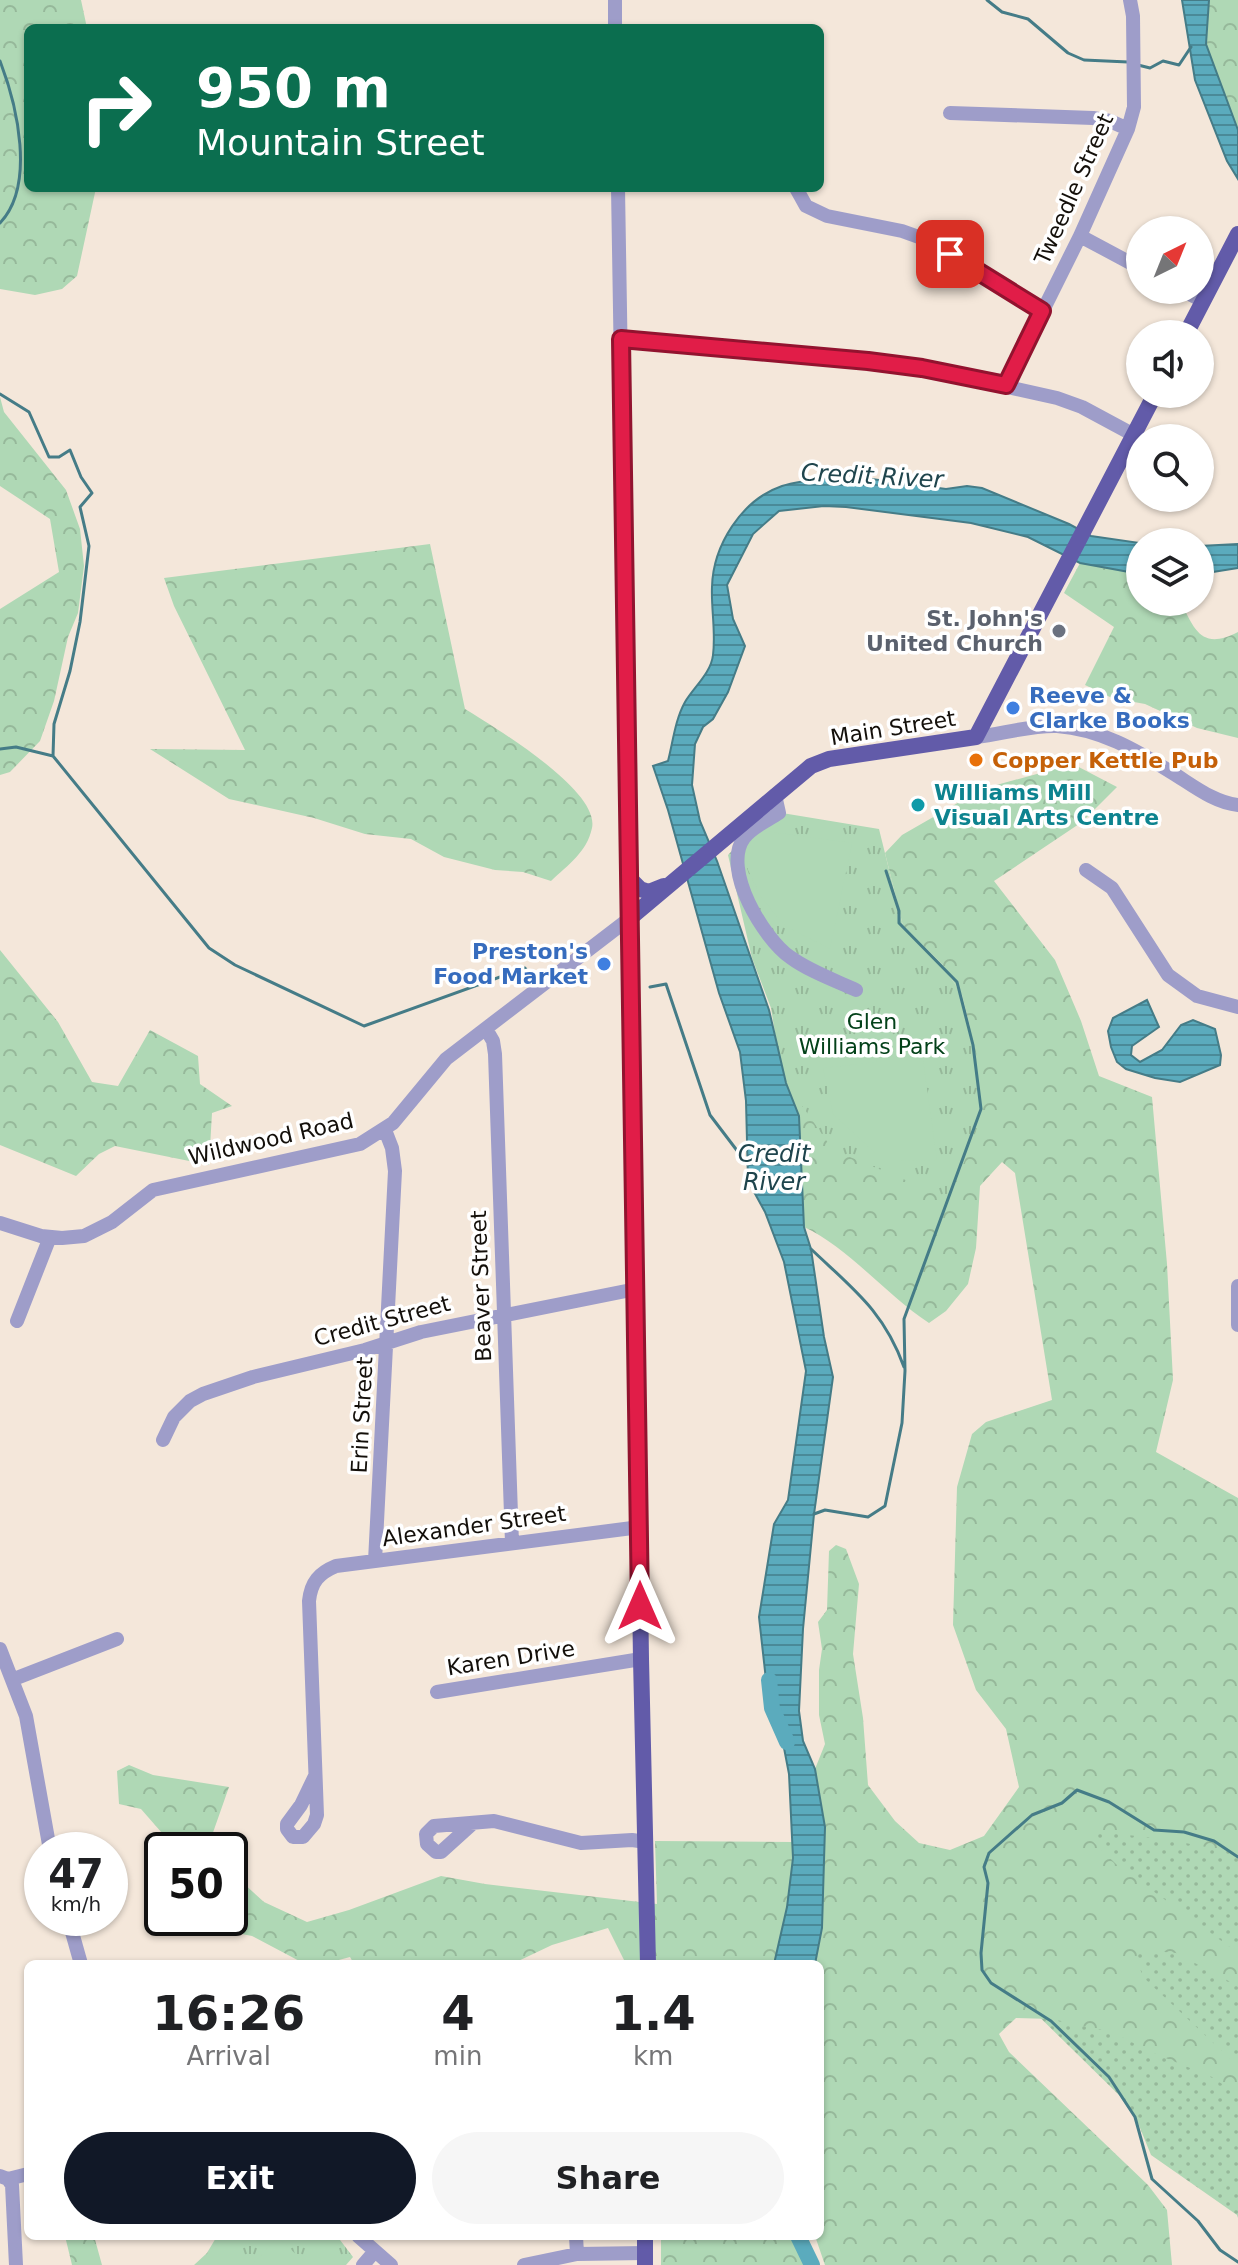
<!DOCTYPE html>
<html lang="en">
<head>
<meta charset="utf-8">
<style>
  body { margin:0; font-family:"DejaVu Sans",sans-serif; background:#f6f6f6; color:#202124; height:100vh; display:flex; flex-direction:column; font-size:30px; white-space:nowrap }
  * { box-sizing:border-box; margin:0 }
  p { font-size:26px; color:#757577 }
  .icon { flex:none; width:44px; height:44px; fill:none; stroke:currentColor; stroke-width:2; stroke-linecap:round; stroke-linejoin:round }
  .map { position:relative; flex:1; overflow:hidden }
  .panel { position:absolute; left:24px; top:1960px; width:800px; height:280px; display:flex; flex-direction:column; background:#fff; border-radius:12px; box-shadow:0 2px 6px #0004 }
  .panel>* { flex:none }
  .guide { position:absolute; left:24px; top:24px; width:800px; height:168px; border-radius:12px; box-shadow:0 2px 6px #0004; background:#0b6e4f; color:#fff; overflow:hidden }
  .needle { width:52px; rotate:43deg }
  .controls { position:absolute; left:1126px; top:216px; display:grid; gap:16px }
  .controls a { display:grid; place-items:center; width:88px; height:88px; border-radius:50%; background:#fff; box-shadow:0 2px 6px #0004; font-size:40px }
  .speed { position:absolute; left:24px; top:1832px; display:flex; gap:16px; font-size:40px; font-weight:700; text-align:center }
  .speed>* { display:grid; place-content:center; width:104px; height:104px; border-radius:50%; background:#fff; box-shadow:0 2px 6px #0004; line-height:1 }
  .speed small { font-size:20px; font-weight:400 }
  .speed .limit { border:4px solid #111; border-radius:12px; background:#fff; color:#111 }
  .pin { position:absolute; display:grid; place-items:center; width:68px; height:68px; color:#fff; margin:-34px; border-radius:16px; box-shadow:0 4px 12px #0006 }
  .me { position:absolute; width:88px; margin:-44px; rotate:0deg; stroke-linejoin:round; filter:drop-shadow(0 0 6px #0008) }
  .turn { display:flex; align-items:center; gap:28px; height:168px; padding:0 40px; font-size:36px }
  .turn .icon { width:104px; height:104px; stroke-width:2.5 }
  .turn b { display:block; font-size:56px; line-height:68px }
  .eta { display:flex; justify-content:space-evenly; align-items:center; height:136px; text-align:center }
  .eta b { font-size:48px; font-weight:600; line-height:56px }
  .primary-button { display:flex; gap:16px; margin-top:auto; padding:16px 40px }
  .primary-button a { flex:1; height:92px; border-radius:48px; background:#111827; color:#fff; font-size:32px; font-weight:600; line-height:92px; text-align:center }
  .primary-button a+a { background:#f6f6f6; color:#202124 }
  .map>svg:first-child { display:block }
  .grass { fill:url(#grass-dots) }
  .forest { fill:url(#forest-crowns) }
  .park { fill:url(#park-tufts) }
  .pitch { fill:#afd8b5 }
  .water { fill:url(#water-rules); stroke:#457c87; stroke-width:2 }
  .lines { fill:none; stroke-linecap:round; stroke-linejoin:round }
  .stream { stroke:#457c87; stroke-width:3 }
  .river { stroke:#5babbd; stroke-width:16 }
  .minor { stroke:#9e9dc9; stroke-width:14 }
  .major { stroke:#625ba9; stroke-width:16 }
  .route-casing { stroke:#92132f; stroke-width:20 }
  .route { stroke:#e11d48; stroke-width:14 }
  .worship-dot { fill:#6b7280; stroke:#fff; stroke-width:3 }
  .shop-dot { fill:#3f7fe0; stroke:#fff; stroke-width:3 }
  .food-dot { fill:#e8710a; stroke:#fff; stroke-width:3 }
  .culture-dot { fill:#0f9aa8; stroke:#fff; stroke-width:3 }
  .labels { text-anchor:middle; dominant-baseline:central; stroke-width:7; stroke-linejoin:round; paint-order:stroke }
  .street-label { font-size:22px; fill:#130f0a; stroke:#fff }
  .worship-label { font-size:22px; font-weight:bold; fill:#5b616d; stroke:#fff; text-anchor:end }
  .shop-label { font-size:22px; font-weight:bold; fill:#366cbe; stroke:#fff; text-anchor:start }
  .food-label { font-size:22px; font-weight:bold; fill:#c56008; stroke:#fff; text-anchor:start }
  .culture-label { font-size:22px; font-weight:bold; fill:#0d838f; stroke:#fff; text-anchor:start }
  .park-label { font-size:22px; fill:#034119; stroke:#fff }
  .water-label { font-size:24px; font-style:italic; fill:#1f454d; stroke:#fff }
</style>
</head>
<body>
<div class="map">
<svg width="1238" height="2265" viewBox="0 0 1238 2265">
  <defs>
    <pattern id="grass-dots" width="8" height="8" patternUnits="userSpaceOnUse" patternTransform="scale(2)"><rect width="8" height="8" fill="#afd8b5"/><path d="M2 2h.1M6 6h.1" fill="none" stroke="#96b89a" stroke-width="1.8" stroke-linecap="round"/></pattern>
    <pattern id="forest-crowns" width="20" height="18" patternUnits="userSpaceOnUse" patternTransform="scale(2)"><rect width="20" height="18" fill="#afd8b5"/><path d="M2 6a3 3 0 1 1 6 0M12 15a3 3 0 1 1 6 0" fill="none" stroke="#96b89a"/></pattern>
    <pattern id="park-tufts" width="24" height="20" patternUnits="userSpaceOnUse" patternTransform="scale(2)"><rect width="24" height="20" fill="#afd8b5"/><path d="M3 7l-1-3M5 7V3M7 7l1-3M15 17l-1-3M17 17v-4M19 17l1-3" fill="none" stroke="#96b89a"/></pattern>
    <pattern id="water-rules" width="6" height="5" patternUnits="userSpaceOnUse" patternTransform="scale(2)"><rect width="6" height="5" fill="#5babbd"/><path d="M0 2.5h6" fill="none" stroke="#4a8a98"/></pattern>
  </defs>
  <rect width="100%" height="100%" fill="#f4e7da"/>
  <path class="grass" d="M1238 1750V2218L1237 2215 1151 2155 1138 2123 1119 2095 1018 1996 1070 1771Z"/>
  <path class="forest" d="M0 0H81L87 28H28V188H96L77 276 62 289 35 295 0 289Z
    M1209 0H1238V130L1206 44Z
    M0 397 4 412 66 490 80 529 84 566 78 613 68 637 54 701 40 741 10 772 0 775V609L59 572 50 519 0 486Z
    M430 544 465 709C494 727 600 790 592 828 587 852 568 865 551 881L523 872 495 870 444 857 411 839 365 834 314 818 229 799 150 749 245 750 174 606 164 578Z
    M1080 563 1140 574V602H1181C1195 632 1203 650 1238 632V738L1197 728 1145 704 1112 698 1085 685 1114 627 1064 593Z
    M1073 764 1117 787 1082 822 994 881 1055 960 1081 1021 1099 1076 1152 1097 1167 1264 1173 1380 1156 1452 1238 1498V1853L1164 1839 1091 1831 1088 1837 1116 1864 1238 1953V1986L1176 1953 1141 1950 1135 1958 1144 1978 1238 2066V2095L1212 2077 1151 2052 1112 2032 1052 2019 1016 2018 999 2034 1009 2052 1148 2185 1167 2210 1172 2265H825L815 2236H820V1964H815L822 1928 825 1827 815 1769 825 1744 819 1715V1670L822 1649 818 1622 827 1610 829 1551 836 1545 846 1549 859 1584 853 1654 863 1718 868 1785 895 1821 919 1843 950 1850 984 1836 1019 1787 1006 1729 976 1690 953 1625 957 1487 972 1434 986 1422 1052 1400 1015 1173 1002 1162 980 1186 976 1248 968 1284 946 1311 929 1323C886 1295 848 1247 804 1227L799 1117 786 1083 814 1095 941 1105 970 1027 962 995 942 964 903 926 885 853 902 835 982 789Z
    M0 950 58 1022 92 1082 118 1086 150 1030 198 1056 200 1084 232 1106 212 1113 209 1165 115 1146 99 1154 76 1176 0 1145Z
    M129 1765 153 1775 229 1787 210 1841 213 1850H170L169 1841 141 1809 119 1804 117 1771Z
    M655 1841 792 1842C796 1884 782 1924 774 1964H626L608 1928 552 1945 512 1964H354L350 1957 324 1964H305L252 1936 192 1924 185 1918H230V1871L264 1902 307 1922 349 1910 441 1876 485 1884 657 1904Z
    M65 2236H94L102 2265H72Z
    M661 2236H790L794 2244 813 2265H661Z"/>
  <path class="park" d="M770 811 879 829 903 926 942 964 962 995 977 1056 983 1105 975 1136 949 1198 833 1150 782 1077 771 1008 752 958 728 855Z
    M217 2236H337L353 2257 346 2265H194L207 2253Z"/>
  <path class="pitch" d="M757 830 852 843 830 949 785 926 761 897 748 870 746 852Z
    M921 1046 937 1160 901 1161 874 1152 833 1114 823 1068 876 1062 880 1053Z
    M278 2237 307 2265H252Z"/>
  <path class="water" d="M1182 0H1209L1206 44 1238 130V179L1227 161 1195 80Z
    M849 476 946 489 967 486 982 488 1069 524 1091 536 1140 543V574L1080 563 1028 537 971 523 846 507 824 506 779 511 753 534 727 585 733 619 745 646 728 692 713 719 703 727 695 744 692 785 700 821 717 861 769 1010 786 1083 799 1116 804 1227 811 1249 824 1337 833 1377 814 1514 803 1629 799 1711 803 1741 815 1769 825 1827 822 1928 815 1964H774L787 1907 793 1858 789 1774 780 1727 767 1689 759 1617 774 1524 788 1500 806 1371 784 1262 765 1212 748 1181 746 1101 740 1052 719 993 668 810 653 766 668 761C673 742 675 720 685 702 694 687 711 673 713 655 716 632 711 609 712 587 713 546 741 500 782 486 803 479 827 479 849 476Z
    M1238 544V568L1200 574V546Z
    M1147 1000 1159 1027 1132 1046 1131 1055 1140 1062 1162 1050 1181 1025 1193 1020 1215 1029 1221 1055 1220 1065 1180 1082 1155 1078 1126 1069 1117 1062 1111 1047 1108 1031 1113 1018Z"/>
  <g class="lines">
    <path class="stream" d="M987 0 1002 12 1028 19 1068 53 1084 60 1128 62
      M0 61C17 105 36 185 0 223
      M1138 65 1150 68 1163 61 1179 65 1191 47
      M0 394 29 412 49 457H59L70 450 81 477 92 493 80 507 89 546 80 622 70 671 54 724 53 756
      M0 749 16 747 53 756 209 948 235 965 364 1026 525 968 535 983
      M650 987 666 984 710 1115 748 1165
      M811 1249C853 1289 884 1311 904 1367
      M814 1514 825 1510 868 1517 885 1506 902 1423 905 1371 904 1319 981 1109 973 1045 957 982 899 923V911L886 871
      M1238 1857 1214 1841 1184 1832 1154 1830 1109 1802 1077 1790 1062 1803 1032 1815 989 1853 984 1867 988 1883 981 1953 982 1970 991 1983 1051 2021 1109 2077 1135 2117 1152 2179 1198 2221 1220 2250 1238 2262"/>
    <path class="river" d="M769 1680 772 1708 787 1742
      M798 2236 812 2265"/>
    <path class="minor" d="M615 0V28
      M950 113 1093 118 1110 121 1128 129
      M796 188 806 206 827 216 902 231 927 240 1042 311
      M1080 236 1140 268
      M1182 290 1203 301
      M621 339 922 368 1057 398 1082 407 1134 435
      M1006 385 1080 236 1128 129 1134 107 1133 16 1130 0
      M976 737C1002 734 1031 725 1057 726 1100 729 1136 750 1171 772 1191 784 1214 803 1238 805
      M775 795 779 813C767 821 752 827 744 838 721 869 764 939 790 957 809 971 834 980 856 990
      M1086 870 1112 888 1168 975 1197 996 1238 1007
      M486 1029 493 1041 495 1054 512 1543
      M0 1223 41 1236 62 1238 84 1236 112 1222 153 1190 360 1144 393 1123 446 1059 630 918 618 188
      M1238 1286V1325
      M17 1321 50 1237
      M163 1440 174 1417 190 1401 203 1394 253 1377 365 1350 421 1332 636 1289
      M375 1561 395 1171 392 1148 385 1130
      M0 1649 26 1716 50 1850
      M14 1679 117 1639
      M437 1692 641 1659
      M315 1776 301 1805 287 1824V1829L293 1837H303L314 1824 317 1815 309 1601C311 1582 319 1573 336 1566L640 1527
      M472 1824 441 1852H436L427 1844 426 1834 434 1826 494 1821 581 1843 632 1840 646 1842
      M68 1918 81 1964
      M0 2176 8 2179 28 2174
      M8 2179 12 2185 16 2265
      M358 2236 391 2265
      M576 2236 577 2254
      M363 2265 375 2251
      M524 2265 577 2254 645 2253"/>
    <path class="major" d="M1186 334 1238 234
      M630 879 640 889 649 892 664 886
      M648 1964 641 1659 630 918 811 766 829 759 976 737 1155 394
      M645 2236V2265"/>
  </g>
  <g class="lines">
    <g class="route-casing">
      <path id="route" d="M640 1606 621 339 868 361 922 368 1006 385 1042 311 950 254"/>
    </g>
    <use href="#route" class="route"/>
  </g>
  <circle class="worship-dot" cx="1059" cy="631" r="8"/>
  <g class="shop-dot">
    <circle cx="1013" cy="708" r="8"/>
    <circle cx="604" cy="964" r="8"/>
  </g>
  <circle class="food-dot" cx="976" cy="760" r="8"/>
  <circle class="culture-dot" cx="918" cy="805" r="8"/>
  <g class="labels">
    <g class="street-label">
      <text transform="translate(1074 189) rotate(-66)">Tweedle Street</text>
      <text transform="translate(893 728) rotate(-9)">Main Street</text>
      <text transform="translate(271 1139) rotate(-13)">Wildwood Road</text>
      <text transform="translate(481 1286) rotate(-92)">Beaver Street</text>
      <text transform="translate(382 1321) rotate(-15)">Credit Street</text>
      <text transform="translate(362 1415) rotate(-87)">Erin Street</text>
      <text transform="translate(474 1526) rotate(-8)">Alexander Street</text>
      <text transform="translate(511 1658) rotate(-9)">Karen Drive</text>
    </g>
    <g class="worship-label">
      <text x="1043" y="618">St. John's<tspan x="1043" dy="25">United Church</tspan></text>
    </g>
    <g class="shop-label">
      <text x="1029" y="695">Reeve &amp;<tspan x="1029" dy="25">Clarke Books</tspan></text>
      <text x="588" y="951" text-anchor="end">Preston's<tspan x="588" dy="25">Food Market</tspan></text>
    </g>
    <g class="food-label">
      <text x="992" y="760">Copper Kettle Pub</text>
    </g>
    <g class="culture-label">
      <text x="934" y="792">Williams Mill<tspan x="934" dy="25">Visual Arts Centre</tspan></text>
    </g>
    <g class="park-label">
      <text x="872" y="1021">Glen<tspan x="872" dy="25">Williams Park</tspan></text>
    </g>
    <g class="water-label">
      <text transform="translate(872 476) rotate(3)">Credit River</text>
      <text x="774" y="1154">Credit<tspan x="774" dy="28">River</tspan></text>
    </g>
  </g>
</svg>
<div class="controls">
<a><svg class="needle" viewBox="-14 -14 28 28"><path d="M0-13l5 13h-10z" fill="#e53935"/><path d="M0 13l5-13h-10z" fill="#757577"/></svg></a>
<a><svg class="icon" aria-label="sound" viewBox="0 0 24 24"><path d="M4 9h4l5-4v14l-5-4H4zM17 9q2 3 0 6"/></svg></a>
<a><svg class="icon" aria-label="search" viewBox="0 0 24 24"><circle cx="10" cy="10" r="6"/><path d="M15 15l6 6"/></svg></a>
<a><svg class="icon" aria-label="layers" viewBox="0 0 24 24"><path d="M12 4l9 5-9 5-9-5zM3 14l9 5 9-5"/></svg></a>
</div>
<div class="speed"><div>47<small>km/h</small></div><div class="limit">50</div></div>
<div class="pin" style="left:950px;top:254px;background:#d93025"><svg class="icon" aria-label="arrive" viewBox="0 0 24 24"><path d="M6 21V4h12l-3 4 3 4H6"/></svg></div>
<svg class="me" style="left:640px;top:1606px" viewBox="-20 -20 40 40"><path d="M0-17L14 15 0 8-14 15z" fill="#e11d48" stroke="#fff" stroke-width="4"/></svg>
<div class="guide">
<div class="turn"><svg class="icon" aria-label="right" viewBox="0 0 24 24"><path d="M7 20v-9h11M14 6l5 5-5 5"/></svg><div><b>950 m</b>Mountain Street</div></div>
</div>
<section class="panel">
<div class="eta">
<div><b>16:26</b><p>Arrival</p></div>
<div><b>4</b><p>min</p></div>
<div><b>1.4</b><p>km</p></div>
</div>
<div class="primary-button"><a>Exit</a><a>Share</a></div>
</section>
</div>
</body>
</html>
